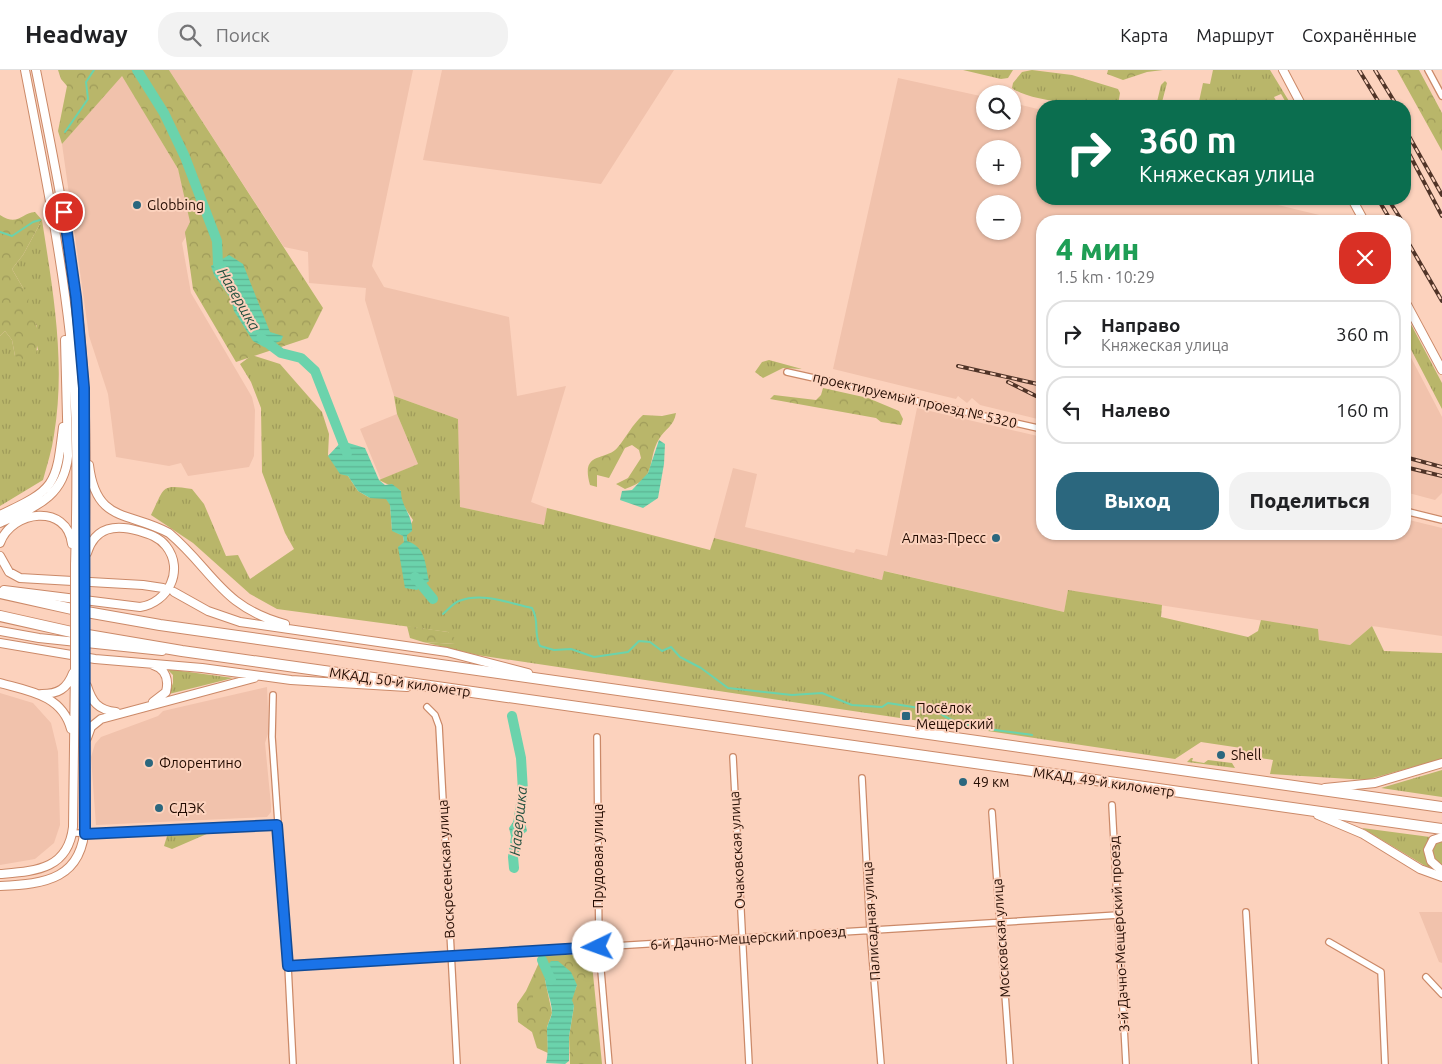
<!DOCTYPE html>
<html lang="ru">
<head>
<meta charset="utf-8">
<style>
  body { margin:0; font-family:Ubuntu,sans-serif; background:#f2f2f2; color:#202124; height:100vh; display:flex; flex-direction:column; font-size:19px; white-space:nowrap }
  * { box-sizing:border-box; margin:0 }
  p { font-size:16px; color:#757577 }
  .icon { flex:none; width:28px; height:28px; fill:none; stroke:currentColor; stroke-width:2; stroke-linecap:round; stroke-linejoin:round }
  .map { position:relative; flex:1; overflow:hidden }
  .side { position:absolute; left:1036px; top:145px; width:375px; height:325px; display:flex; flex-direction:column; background:#fff; border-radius:20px; box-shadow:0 1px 4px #0004 }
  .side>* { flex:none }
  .banner { position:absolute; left:1036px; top:30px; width:375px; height:105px; border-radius:20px; box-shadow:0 1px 4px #0004; background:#0b6e4f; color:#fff; overflow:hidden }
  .tools { position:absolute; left:976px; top:15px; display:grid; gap:10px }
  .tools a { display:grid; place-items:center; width:45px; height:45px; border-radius:50%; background:#fff; box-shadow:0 1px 4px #0004; font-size:25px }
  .pin { position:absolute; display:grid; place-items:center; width:42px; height:42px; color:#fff; margin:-21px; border:2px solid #fff; border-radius:50%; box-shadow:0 1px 5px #0007 }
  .me { position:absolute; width:55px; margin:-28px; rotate:267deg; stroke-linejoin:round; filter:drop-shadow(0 0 4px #0008) }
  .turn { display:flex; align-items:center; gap:18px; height:105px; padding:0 20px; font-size:22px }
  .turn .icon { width:65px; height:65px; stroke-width:2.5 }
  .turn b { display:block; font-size:35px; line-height:42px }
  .round { display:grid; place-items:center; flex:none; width:52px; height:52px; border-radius:20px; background:#f2f2f2 }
  .overview { display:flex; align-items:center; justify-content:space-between; height:85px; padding:0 20px }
  h1 { font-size:30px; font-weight:800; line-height:38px; color:#1e9e55 }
  .primary-button { display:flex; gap:10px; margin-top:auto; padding:10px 20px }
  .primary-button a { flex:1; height:58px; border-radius:20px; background:#2b677e; color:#fff; font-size:20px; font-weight:800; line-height:58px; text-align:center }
  .primary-button a+a { background:#f2f2f2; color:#202124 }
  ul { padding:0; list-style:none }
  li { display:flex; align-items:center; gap:15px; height:68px; margin:0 10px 8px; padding:0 10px; border:2px solid #e0e0e0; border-radius:20px }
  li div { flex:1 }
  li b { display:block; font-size:19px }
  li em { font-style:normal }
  header { display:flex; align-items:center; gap:30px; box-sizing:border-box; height:70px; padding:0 25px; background:#fff; border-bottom:1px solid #e0e0e0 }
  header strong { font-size:24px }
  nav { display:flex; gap:28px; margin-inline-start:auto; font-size:18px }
  .search { width:350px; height:45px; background:#f2f2f2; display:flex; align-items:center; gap:12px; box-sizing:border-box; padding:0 18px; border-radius:20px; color:#757577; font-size:19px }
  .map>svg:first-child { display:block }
  .built { fill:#f1c2ac; fill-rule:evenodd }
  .grass { fill:url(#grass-tufts) }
  .forest { fill:url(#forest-crowns) }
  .garden { fill:#b9b66a }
  .water { fill:url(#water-rules) }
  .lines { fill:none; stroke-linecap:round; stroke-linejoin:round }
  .stream { stroke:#6bd3ac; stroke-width:2 }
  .river { stroke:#6bd3ac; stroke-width:10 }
  .street-casing { stroke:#cb8968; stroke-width:8 }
  .secondary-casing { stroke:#cb8968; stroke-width:10 }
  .highway-casing { stroke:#cb8968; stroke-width:12 }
  .street { stroke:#fff; stroke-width:5.5 }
  .secondary { stroke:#fff; stroke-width:8 }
  .highway { stroke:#fff; stroke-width:10 }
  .rail-casing { stroke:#503428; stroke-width:4 }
  .rail { stroke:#fcd2bd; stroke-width:2; stroke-dasharray:5.5; stroke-linecap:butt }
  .secondary-bridge-casing { stroke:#cb8968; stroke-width:10; stroke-linecap:butt }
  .secondary-bridge { stroke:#fff; stroke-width:8 }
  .route-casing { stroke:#114b97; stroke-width:12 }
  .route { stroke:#1a73e8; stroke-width:9 }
  .poi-dot { fill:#2b677e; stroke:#fcd2bd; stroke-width:2 }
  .labels { text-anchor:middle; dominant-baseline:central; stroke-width:4; stroke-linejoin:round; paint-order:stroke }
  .poi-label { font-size:14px; fill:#230b01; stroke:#fcd2bd; text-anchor:start }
  .street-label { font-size:14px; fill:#230b01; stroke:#fcd2bd }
  .water-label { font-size:15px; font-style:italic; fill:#23503f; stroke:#fcd2bd }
</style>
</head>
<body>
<header>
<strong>Headway</strong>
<div class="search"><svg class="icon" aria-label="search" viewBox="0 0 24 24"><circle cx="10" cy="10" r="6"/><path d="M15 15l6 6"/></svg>Поиск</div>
<nav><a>Карта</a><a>Маршрут</a><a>Сохранённые</a></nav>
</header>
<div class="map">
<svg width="1442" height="994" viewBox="0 0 1442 994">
  <defs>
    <pattern id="grass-tufts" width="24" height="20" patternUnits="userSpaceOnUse" patternTransform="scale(1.25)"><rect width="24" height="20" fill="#b9b66a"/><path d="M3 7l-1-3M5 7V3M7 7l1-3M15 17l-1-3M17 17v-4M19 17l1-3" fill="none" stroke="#9f9b5a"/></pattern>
    <pattern id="forest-crowns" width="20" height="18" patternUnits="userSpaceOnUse" patternTransform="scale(1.25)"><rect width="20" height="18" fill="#b9b66a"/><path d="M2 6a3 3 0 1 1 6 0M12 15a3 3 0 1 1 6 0" fill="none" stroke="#9f9b5a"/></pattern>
    <pattern id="water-rules" width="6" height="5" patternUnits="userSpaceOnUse" patternTransform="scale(1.25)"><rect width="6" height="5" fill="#6bd3ac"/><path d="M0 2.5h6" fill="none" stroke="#5cb492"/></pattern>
  </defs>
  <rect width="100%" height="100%" fill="#fcd2bd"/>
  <path class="built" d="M169 0H413L372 196 384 217 509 247 517 326 566 316 531 432 547 438 545 455 459 437 458 349 394 326 365 230 366 218 309 213 308 182 284 177Z
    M442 0H674L601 114 423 90Z
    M122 5 178 99 194 153 182 173 191 223 252 327 255 340 254 386 249 397 188 406 181 393 169 396 116 387 108 324 89 266 62 74Z
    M898 8 985 27V51H1012L1013 33 1042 40V129H1279L1278 135 1344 151H1042V350L980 335 972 328 967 333 958 326 956 329 833 299ZM985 79H1012V106H985ZM985 134H1012V161H985Z
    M1405 276 1442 347V423L1435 430 1405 422Z
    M917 338 1042 367V464H1405V449L1442 458V566L1372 556 1350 575 1319 570 1317 559 1068 521 1064 542 885 501 882 510 714 468 733 398 757 404 745 457 854 483 856 479 887 486Z
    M397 344 418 394 381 410 360 359Z
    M267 617 269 661 265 673 271 735V742L267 747 96 755 91 687 95 674 101 667 158 646 163 641Z
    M0 623 33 633 51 653 58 682 60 755 54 773 35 789 0 795Z
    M1419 842H1442V893L1439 892Z"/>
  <path class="grass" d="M963 0H1013L1008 8 1001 9Z
    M1032 0 1072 5 1118 19 1120 23 1118 35 1123 36C1098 36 1031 33 1012 18L1013 13 1022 2Z
    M1213 0H1270L1292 36H1288L1281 24 1274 27 1279 36H1198L1203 13 1210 14Z
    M1165 11 1167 13 1161 36H1156L1161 15Z
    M42 150C53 221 66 293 54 365 52 380 47 395 43 410L0 436V266L5 261 12 270 15 286 38 280 35 267 37 256 28 241 23 218 12 199 23 185Z
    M1405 243 1442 313V339L1405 268Z
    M252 285 280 294 322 342 329 364 328 385 348 406 358 421 370 428H386L390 434 392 460 403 466 404 472 407 471 406 465 413 450 401 432V421L379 410 418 394 397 344 394 326 458 349 460 437 544 455 547 438 710 480 714 468 882 510 884 501 1064 542 1068 520 1162 535 1161 547 1248 567 1258 561 1261 550 1318 559 1319 570 1350 575 1372 556 1384 581 1442 583V689L1366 710 1270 704 1273 690 1246 686 1241 678 1201 672 1175 689 477 585 423 572 455 574 448 562 277 539 250 524 193 473 151 445C165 417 160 414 192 419L204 434 226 486 238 485 250 509 294 479 285 463 262 402 261 338 251 312 240 294Z
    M769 290 802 299 783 298 763 308 755 302 762 292Z
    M167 599 233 608 169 624 173 613V605Z
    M1191 688H1193L1192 691 1204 693 1208 690 1232 693 1235 698 1187 692Z
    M1442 700V727L1381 718Z
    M1362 758 1430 767 1425 786 1432 800Z
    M209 763 172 779 164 776 167 766Z
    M1442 771V797C1433 789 1430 783 1436 772Z"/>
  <path class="forest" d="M58 0H169L323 238 308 268 236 292 193 219 185 162 190 152 178 99 122 6 62 74 58 61 67 16 61 9Z
    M1163 0 1147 2 1123 10 1107 4 1108 0Z
    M1397 0H1419L1442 43V81Z
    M35 142 42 150 23 185 12 199 23 218 30 224C25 239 31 241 36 254 39 261 37 285 34 294L15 286 12 270 5 261 0 266V145C18 157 21 143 35 142Z
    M823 318 868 328 899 341 903 349 901 355 881 352 876 348 770 329 774 325 816 330 821 325Z
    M676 343C674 356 665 359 659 369 646 391 659 408 625 419L616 414 628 408 641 388 639 380 632 375 625 378 609 408 597 405V417L590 415C580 380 606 392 618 377 627 366 632 355 643 345L662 346Z
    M407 556 448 562 459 572 455 574 423 572 410 568Z
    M591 884 602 994H570L569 967 574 936 571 930 577 915 545 910 552 943 547 957 548 983 537 978 532 962 518 952 517 934 526 921 542 886Z"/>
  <path class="garden" d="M533 920H543V936H533Z"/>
  <path class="water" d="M229 185 243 194 270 262 283 266 281 271 264 277 253 271 234 241 231 229 214 205 211 196Z
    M659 370 665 374 664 394 658 428 643 438 620 430 622 421 632 420 648 403Z
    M342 371 365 378 379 410 385 415 392 414 401 421C401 437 413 445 412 461L407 465V471C426 477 425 494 429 511L417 520 405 518 398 477 404 472 403 466 392 461 390 435 386 429 370 428 358 421 348 406 340 404 328 386Z
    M519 743 524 748 527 761 521 766H511L509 758Z
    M551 891H558L571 902 577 915 572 930 574 936 569 967V991L565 994 546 993C549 981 547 970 547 958 548 953 551 948 552 943 552 924 537 908 551 891Z"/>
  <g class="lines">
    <path class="stream" d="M65 62 88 29 86 12 94 0
      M0 162 12 166 33 152 40 150
      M443 544C448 540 453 533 459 531 483 522 508 533 532 538 540 552 533 562 540 576L554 580 571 579 594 587 628 582 639 571 650 572 662 581 671 577 680 587 701 598 728 618 792 625 822 623 852 635 882 637 888 633 938 641C953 658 1008 661 1032 665"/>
    <path class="river" d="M137 0 164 43 185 87 217 171 218 194 225 203
      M261 268 281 283 301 288 315 301 347 383
      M415 507 433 529
      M512 646 521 688 523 721 513 787 514 798
      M542 890 551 910"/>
    <g class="street-casing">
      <path id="street" d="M1428 0 1442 26
        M787 302 1042 359
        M1405 441 1442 450
        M273 625 272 667 288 896 293 994
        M427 637 435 645 439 656 457 994
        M597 667 599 877 609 994
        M733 687 749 994
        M862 708 870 860 881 994
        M1112 735 1126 994
        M992 742 1010 994
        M73 763 110 764 277 755
        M1246 842 1255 994
        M1329 872 1381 902 1385 994
        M288 896 1118 845
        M1426 907 1442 924"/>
    </g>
    <g class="secondary-casing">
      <path id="secondary" d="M25 0C42 88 60 176 70 265 78 341 77 419 75 495
        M36 0C57 105 79 210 84 318 87 377 85 436 85 495
        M1283 0 1302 36
        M1352 129 1364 151
        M1405 231 1442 300
        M89 395C96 454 129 441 169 463 213 500 221 537 285 554
        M0 445C55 419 56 417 63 357
        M0 453C34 437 64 428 68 386L65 270
        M0 473C12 440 67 433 72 474
        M0 486 9 502 20 508 143 515 163 518
        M4 520 140 537C168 533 185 500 166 476 159 467 149 464 139 461 115 454 95 457 87 483
        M174 522 208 541 240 552 447 582 528 603
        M0 561 39 568 162 581
        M0 573 95 589 202 598 291 610 407 617
        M153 595C166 599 169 610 166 622L153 632
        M0 613C29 621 62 625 71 659
        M87 616C92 632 98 640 116 642
        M42 624C58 624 67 619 73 603
        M87 668 91 657 101 649 254 608
        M1325 718 1375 713 1442 693
        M1318 745 1363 764 1420 799 1442 807
        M1442 767 1433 770 1428 780 1431 791 1442 801
        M0 804C35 801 68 800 73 757L75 597
        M0 816C46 814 83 809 85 754V597"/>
    </g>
    <g class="highway-casing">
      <path id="highway" d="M0 523 81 541 160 555 1442 737
        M0 546 76 563 182 581 1442 759"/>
    </g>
    <use href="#street" class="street"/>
    <use href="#secondary" class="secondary"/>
    <use href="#highway" class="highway"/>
    <g class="rail-casing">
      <path id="rail" d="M1359 0 1381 36
        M1375 0 1397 36
        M1405 59 1442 125
        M1405 76 1442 146
        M1378 129 1391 151
        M1388 129 1402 151
        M1405 167 1442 231
        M958 296 1042 315
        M1008 312 1042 329
        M1405 387 1442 397
        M1405 397 1442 406"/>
    </g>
    <use href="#rail" class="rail"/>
    <g class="secondary-bridge-casing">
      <path id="secondary-bridge" d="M85 495V597
        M75 597V495"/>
    </g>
    <use href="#secondary-bridge" class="secondary-bridge"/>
  </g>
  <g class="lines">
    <g class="route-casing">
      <path id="route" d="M64 142 76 227 84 318 85 764 277 755 288 896 598 877"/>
    </g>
    <use href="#route" class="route"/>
  </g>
  <g class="poi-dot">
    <circle cx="137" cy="135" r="5"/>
    <circle cx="996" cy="468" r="5"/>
    <rect x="901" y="641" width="10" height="10" rx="2.5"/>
    <circle cx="1221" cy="685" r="5"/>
    <circle cx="149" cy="693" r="5"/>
    <circle cx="963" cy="712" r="5"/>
    <circle cx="159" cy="738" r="5"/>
  </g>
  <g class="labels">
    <g class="poi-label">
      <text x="147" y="135">Globbing</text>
      <text x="986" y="468" text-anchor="end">Алмаз-Пресс</text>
      <text x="916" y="638">Посёлок<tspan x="916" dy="16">Мещерский</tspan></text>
      <text x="1231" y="685">Shell</text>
      <text x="159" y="693">Флорентино</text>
      <text x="973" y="712">49 км</text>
      <text x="169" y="738">СДЭК</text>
    </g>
    <g class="street-label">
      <text transform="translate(915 330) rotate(13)">проектируемый проезд № 5320</text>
      <text transform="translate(400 612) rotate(8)">МКАД, 50-й километр</text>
      <text transform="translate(1104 712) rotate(8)">МКАД, 49-й километр</text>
      <text transform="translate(737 780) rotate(-93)">Очаковская улица</text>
      <text transform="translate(598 786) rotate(-90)">Прудовая улица</text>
      <text transform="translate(446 799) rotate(-93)">Воскресенская улица</text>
      <text transform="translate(871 851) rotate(-94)">Палисадная улица</text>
      <text transform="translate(1119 864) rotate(-93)">3-й Дачно-Мещерский проезд</text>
      <text transform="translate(748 868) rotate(-4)">6-й Дачно-Мещерский проезд</text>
      <text transform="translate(1001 868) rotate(-94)">Московская улица</text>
    </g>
    <g class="water-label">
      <text transform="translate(239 229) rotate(60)">Навершка</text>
      <text transform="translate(518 751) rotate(-84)">Навершка</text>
    </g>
  </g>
</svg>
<div class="tools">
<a><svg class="icon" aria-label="search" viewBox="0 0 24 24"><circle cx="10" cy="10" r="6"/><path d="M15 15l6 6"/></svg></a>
<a>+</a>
<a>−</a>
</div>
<div class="pin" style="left:64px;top:142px;background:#d93025"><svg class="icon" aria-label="arrive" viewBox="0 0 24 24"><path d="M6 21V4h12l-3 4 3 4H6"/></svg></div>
<svg class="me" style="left:598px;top:877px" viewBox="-20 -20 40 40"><circle r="19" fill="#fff"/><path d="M0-13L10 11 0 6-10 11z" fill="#1a73e8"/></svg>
<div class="banner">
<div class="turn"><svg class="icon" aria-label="right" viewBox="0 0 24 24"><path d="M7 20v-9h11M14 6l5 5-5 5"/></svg><div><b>360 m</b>Княжеская улица</div></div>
</div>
<section class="side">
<div class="overview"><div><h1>4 мин</h1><p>1.5 km · 10:29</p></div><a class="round" style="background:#d93025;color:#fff"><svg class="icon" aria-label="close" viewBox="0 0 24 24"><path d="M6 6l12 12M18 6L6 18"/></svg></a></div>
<ul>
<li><svg class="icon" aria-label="right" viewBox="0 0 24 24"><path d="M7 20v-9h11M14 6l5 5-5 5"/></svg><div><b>Направо</b><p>Княжеская улица</p></div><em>360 m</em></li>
<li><svg class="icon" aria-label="left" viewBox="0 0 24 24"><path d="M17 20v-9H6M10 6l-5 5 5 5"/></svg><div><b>Налево</b></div><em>160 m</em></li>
</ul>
<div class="primary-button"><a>Выход</a><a>Поделиться</a></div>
</section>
</div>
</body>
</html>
